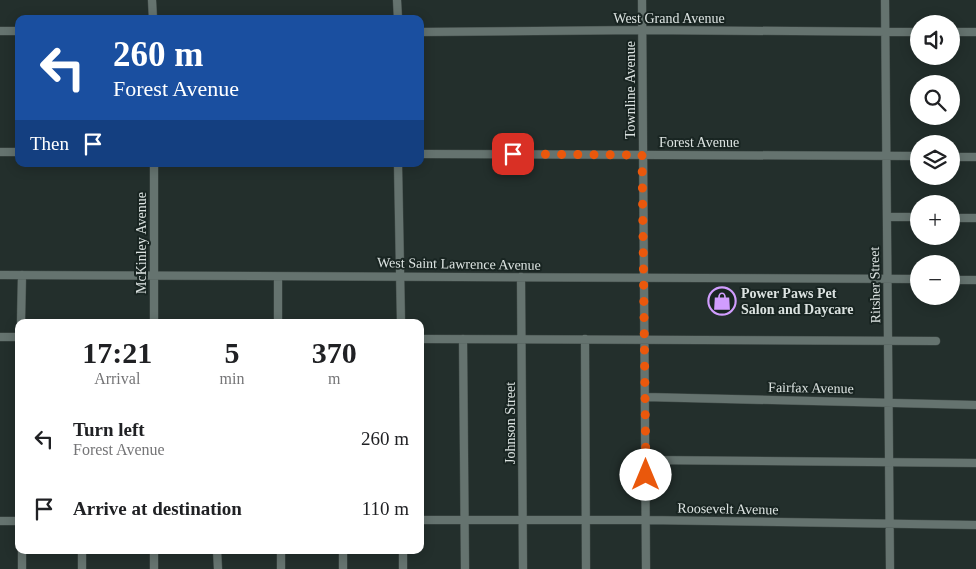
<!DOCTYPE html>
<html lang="en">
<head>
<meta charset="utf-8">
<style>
  body { margin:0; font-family:Georgia,serif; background:#f6f6f6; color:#202124; height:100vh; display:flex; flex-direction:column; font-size:19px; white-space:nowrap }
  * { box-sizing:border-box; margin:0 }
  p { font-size:16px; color:#757577 }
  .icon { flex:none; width:28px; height:28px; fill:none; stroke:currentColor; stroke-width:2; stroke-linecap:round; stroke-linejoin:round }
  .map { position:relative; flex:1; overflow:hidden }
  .side { position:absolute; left:15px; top:319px; width:409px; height:235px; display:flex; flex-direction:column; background:#fff; border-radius:10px; box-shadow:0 2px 12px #0003 }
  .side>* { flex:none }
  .banner { position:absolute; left:15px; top:15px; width:409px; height:152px; border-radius:10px; box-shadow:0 2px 12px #0003; background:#1a4fa0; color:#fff; overflow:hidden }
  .buttons { position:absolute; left:910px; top:15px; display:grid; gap:10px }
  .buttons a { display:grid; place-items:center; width:50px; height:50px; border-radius:50%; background:#fff; box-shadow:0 2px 12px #0003; font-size:25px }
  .pin { position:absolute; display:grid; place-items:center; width:42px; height:42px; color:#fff; margin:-21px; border-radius:10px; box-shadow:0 2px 8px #0006 }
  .me { position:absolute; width:55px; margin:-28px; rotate:0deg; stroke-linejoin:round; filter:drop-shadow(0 0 4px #0008) }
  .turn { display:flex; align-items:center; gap:18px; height:105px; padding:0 15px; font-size:22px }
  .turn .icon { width:65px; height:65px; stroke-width:2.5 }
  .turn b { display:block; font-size:35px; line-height:42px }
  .then { display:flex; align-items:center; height:48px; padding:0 15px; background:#0003; gap:10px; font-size:19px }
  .eta { display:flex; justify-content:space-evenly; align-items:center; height:85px; text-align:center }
  .eta b { font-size:30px; font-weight:700; line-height:35px }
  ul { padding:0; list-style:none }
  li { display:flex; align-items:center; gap:15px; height:70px; padding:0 15px }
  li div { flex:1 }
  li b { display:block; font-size:19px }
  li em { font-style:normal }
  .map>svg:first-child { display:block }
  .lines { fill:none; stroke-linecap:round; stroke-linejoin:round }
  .minor-casing { stroke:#424c49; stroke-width:9 }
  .minor { stroke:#65736f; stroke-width:8 }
  .route { stroke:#ea580c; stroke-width:9; stroke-dasharray:0 16.2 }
  .labels { text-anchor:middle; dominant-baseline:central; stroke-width:4; stroke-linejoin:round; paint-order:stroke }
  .street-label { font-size:14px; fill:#dce3e1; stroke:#192522 }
  .poi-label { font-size:14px; font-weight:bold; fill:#dce3e1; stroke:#192522; text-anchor:start }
</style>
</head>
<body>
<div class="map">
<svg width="976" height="569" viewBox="0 0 976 569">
  <rect width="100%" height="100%" fill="#232f2c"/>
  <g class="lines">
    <g class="minor-casing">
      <path id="minor" d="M152 0 153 19
        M397 0 398 19
        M642 0 646 569
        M885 0 890 569
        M0 31H19
        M420 32 642 30 919 32
        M951 32H976
        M0 152H19
        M420 154 919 156
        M951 157H976
        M154 164V322
        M398 164 401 322
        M887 217H919
        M951 218H976
        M0 275 919 279
        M278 277V322
        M521 277 523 569
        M951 280H976
        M21 322 22 275
        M0 337H19
        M420 339 936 341
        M463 339 465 569
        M585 339 586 569
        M645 397 976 405
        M645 460 976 463
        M420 520H646L976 525
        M0 521H19
        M22 550V569
        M82 550V569
        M154 550V569
        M217 550 218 569
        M281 550V569
        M343 550V569
        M403 550V569"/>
    </g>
    <use href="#minor" class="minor"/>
  </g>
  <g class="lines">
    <path class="route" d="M513 154 642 155 646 475"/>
  </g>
  <defs>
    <g id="shop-ring" transform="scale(1.4375)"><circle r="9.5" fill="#192522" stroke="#d19dfe" stroke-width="1.5"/><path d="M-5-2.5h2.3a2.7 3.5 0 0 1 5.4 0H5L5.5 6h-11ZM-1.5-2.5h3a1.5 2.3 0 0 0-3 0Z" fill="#d19dfe"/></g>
  </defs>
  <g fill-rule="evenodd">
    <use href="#shop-ring" x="722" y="301"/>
  </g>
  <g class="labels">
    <g class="street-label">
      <text x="669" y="18">West Grand Avenue</text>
      <text transform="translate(630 90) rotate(-90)">Townline Avenue</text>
      <text x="699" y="142">Forest Avenue</text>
      <text transform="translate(141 243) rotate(-90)">McKinley Avenue</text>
      <text transform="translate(459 264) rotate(1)">West Saint Lawrence Avenue</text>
      <text transform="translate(875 285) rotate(-91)">Ritsher Street</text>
      <text transform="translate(811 388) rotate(1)">Fairfax Avenue</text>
      <text transform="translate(510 423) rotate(-90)">Johnson Street</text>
      <text transform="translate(728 509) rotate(1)">Roosevelt Avenue</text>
    </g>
    <g class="poi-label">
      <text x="741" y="293">Power Paws Pet<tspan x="741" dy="16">Salon and Daycare</tspan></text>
    </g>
  </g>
</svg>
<div class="buttons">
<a><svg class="icon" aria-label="sound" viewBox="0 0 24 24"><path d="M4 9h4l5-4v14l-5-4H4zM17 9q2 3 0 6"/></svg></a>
<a><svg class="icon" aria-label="search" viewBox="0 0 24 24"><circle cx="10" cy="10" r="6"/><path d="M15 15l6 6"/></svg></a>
<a><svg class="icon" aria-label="layers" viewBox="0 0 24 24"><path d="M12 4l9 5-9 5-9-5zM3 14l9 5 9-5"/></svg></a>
<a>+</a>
<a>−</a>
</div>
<div class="pin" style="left:513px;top:154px;background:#d93025"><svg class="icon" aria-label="arrive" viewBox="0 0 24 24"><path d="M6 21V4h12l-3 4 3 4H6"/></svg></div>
<svg class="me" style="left:646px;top:475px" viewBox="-20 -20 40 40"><circle r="19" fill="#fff"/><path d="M0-13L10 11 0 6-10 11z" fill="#ea580c"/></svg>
<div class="banner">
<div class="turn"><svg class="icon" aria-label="left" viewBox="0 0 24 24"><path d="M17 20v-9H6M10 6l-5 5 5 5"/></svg><div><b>260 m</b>Forest Avenue</div></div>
<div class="then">Then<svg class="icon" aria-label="arrive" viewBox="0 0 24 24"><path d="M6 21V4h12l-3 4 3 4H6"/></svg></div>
</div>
<section class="side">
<div class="eta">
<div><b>17:21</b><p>Arrival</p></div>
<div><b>5</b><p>min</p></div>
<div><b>370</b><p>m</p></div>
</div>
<ul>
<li><svg class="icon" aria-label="left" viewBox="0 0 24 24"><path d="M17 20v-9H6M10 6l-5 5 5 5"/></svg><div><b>Turn left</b><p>Forest Avenue</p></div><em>260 m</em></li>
<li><svg class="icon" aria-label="arrive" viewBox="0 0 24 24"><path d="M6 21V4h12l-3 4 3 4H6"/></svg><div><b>Arrive at destination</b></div><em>110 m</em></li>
</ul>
</section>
</div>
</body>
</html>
